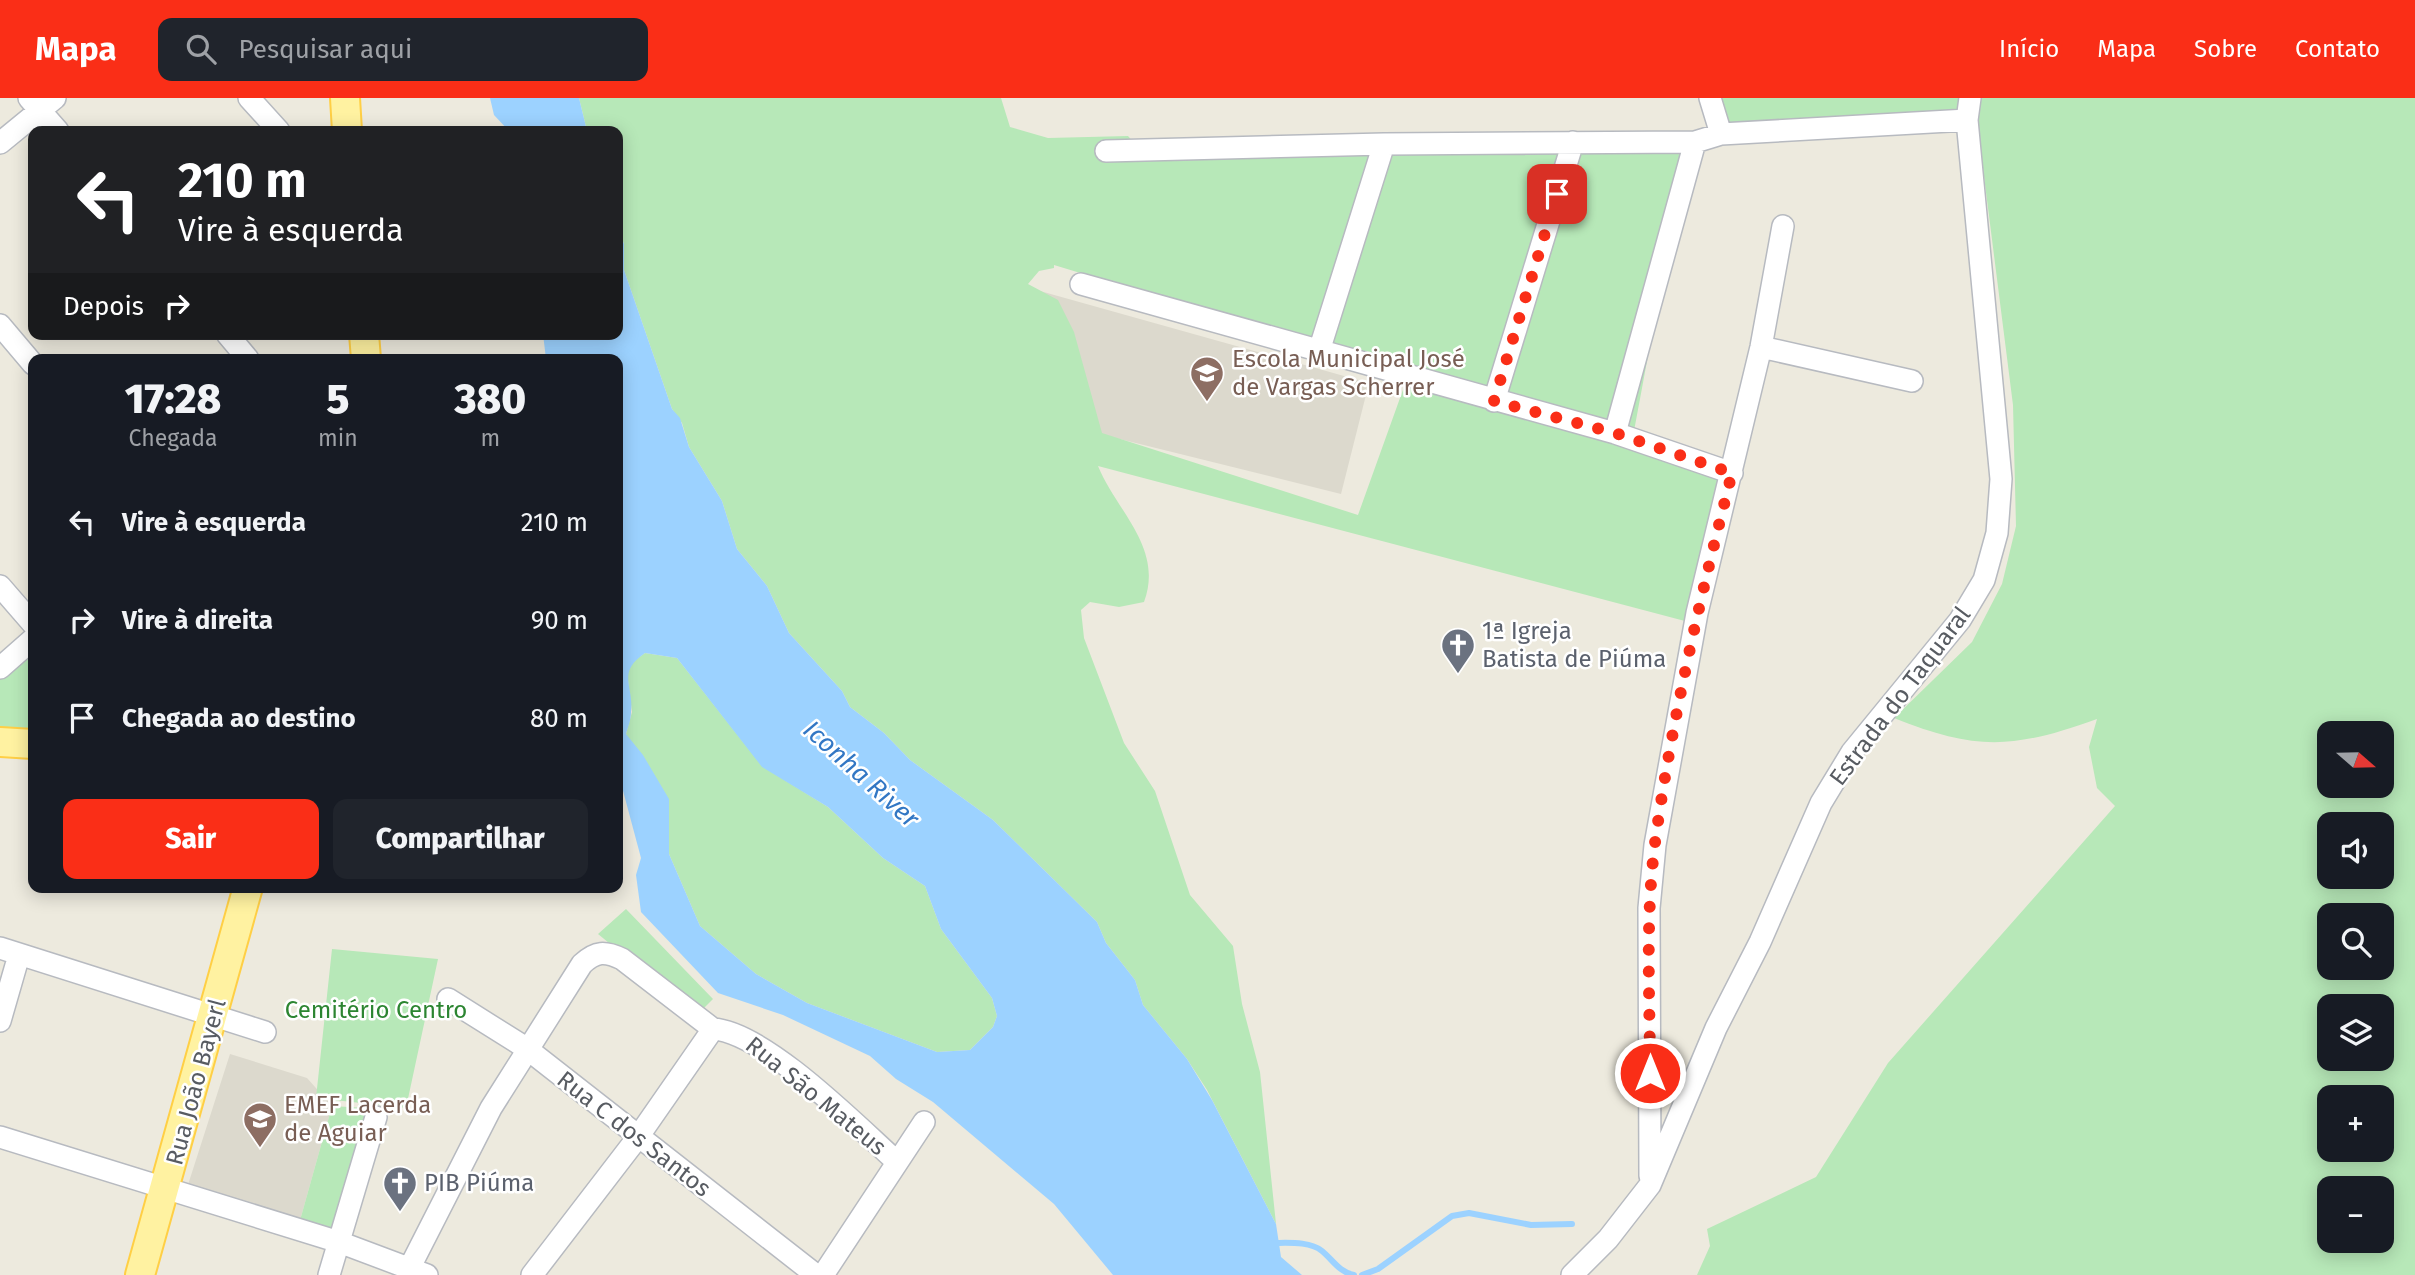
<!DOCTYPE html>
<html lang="pt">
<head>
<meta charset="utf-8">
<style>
  body { margin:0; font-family:"Fira Sans",sans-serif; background:#20242c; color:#f1f3f6; height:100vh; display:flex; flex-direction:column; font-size:26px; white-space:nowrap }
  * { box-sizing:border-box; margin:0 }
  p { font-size:23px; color:#9ea1a6 }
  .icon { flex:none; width:38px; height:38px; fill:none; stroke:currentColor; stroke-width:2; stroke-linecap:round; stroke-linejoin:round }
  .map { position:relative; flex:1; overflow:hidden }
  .details { position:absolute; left:28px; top:256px; width:595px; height:539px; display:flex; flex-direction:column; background:#171b24; border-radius:14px; box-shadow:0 4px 18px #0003 }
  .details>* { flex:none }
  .top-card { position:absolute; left:28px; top:28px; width:595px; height:214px; border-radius:14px; box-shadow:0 4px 18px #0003; background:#202124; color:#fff; overflow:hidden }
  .needle { width:46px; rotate:110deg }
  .tools { position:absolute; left:2317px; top:623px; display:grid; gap:14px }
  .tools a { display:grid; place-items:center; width:77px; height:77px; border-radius:14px; background:#171b24; box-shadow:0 4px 18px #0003; font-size:35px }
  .pin { position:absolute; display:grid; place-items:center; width:60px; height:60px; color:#fff; margin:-30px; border-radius:14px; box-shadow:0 4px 10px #0006 }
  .me { position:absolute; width:77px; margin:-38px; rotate:0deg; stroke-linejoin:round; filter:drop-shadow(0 0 5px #0008) }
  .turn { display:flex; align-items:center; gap:24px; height:147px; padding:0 35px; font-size:32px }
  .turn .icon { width:91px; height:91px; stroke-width:2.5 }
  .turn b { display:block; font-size:49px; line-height:60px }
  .then { display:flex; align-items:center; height:66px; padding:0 35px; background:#0003; gap:14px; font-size:26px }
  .eta { display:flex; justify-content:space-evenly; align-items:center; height:119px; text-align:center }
  .eta b { font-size:42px; font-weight:800; line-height:49px }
  .action { display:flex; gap:14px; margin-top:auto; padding:14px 35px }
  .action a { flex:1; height:80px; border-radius:14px; background:#fa2e17; color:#fff; font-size:28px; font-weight:800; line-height:80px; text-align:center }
  .action a+a { background:#20242c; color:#f1f3f6 }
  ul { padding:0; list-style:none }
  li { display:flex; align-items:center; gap:21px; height:98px; padding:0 35px }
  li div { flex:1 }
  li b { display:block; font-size:26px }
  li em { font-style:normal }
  header { display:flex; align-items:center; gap:42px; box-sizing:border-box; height:98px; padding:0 35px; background:#fa2e17; color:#fff }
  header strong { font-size:33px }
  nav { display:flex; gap:38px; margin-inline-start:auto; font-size:24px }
  .search { width:490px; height:63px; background:#20242c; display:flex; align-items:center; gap:18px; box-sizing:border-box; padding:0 24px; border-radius:14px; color:#9ea1a6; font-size:26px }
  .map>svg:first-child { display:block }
  .education { fill:#dcd9cd }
  .green { fill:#b7e8b8; fill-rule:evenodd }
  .water { fill:#9cd2ff; fill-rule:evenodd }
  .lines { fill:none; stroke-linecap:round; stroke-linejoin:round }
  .stream { stroke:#9cd2ff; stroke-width:6 }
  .minor-casing { stroke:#b7bac0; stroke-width:24 }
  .major-casing { stroke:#ffcf45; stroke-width:32 }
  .minor { stroke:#fff; stroke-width:21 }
  .major { stroke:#fff2a1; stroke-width:28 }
  .route { stroke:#fa2e17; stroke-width:12; stroke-dasharray:0 21.6 }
  .labels { text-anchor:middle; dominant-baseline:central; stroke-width:5; stroke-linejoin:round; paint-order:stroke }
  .education-label { font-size:24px; fill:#785e54; stroke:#fff; text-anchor:start }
  .worship-label { font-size:24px; fill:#5b616d; stroke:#fff; text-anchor:start }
  .street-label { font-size:24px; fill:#585c62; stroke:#fff }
  .park-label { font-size:24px; fill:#2c8531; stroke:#fff }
  .water-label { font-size:26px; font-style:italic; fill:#3277c4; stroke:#fff }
</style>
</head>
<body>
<header>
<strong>Mapa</strong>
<div class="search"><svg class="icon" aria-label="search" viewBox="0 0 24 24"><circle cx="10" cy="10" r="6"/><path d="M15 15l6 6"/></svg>Pesquisar aqui</div>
<nav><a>Início</a><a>Mapa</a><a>Sobre</a><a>Contato</a></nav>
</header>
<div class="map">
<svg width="2415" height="1177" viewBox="0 0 2415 1177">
  <rect width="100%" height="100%" fill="#edeade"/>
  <path class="education" d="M1040 193 1369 285 1341 396 1051 324Z
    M230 956 307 980 332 1008 299 1126 186 1093Z"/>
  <path class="green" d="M579 0H1001L1010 29 1048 40 1128 38 1142 54H1686L1634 333 1733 389 1700 527 1098 368C1117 414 1164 450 1144 504L1119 509 1090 504 1081 512 1084 540 1124 645 1155 693 1190 797 1233 848 1242 906 1260 974 1276 1126 1207 992 1187 961 1143 907 1135 882 1106 845 1097 824 993 722 910 662 884 635 850 609 842 593 789 535 767 488 737 451 722 403 689 349 682 325 672 311 624 172V146L618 130V33H587ZM1054 167 1409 275 1358 417 1102 335 1074 234 1058 202 1028 186 1039 173 1054 170Z
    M1709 0H2415V1177H1697L1710 1148 1707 1131 1816 1079 1888 965 2115 708 2097 690 2089 649 2097 621C2014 651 1976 653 1894 620L1972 544 2002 486 2016 428 2013 307 1978 31 1720 30ZM2329 635H2382V688H2329ZM2329 726H2382V779H2329ZM2329 817H2382V870H2329ZM2329 908H2382V961H2329ZM2329 999H2382V1052H2329ZM2329 1090H2382V1143H2329Z
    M33 545V633L0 631V574Z
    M645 555 677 560 762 668 828 709 883 760 925 788 941 831 992 900 997 918 993 929 970 952 937 954 807 905 756 876 700 828 669 756 667 731 626 636 632 614 627 575 632 564Z
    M626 811 713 901 697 917 598 836Z
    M332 851 438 861 406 1010 316 1000Z
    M332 1008 382 1011 344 1138 299 1126Z"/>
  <path class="water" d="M490 0H579L587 33H509L494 17Z
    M618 130 624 146V172L672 311 680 320 689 349 722 403 737 451 767 488 789 535 842 593 850 609 884 635 910 662 993 722 1097 824 1106 845 1135 882 1143 907 1187 961 1212 1002 1276 1126 1281 1159 1302 1177H1113L1054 1106 933 1004 896 981 870 958 783 917 718 895 641 814 636 777 641 760 618 674V261H546L543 236H618ZM645 555 677 560 762 669 828 709 883 760 925 788 941 831 992 900 997 918 993 929 970 952 937 954 807 905 756 876 700 828 669 756V701L643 657 626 636C628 629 631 622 631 614 634 587 616 575 645 555Z"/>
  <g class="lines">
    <path class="stream" d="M1272 1145C1288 1145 1310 1143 1322 1153 1333 1162 1339 1174 1354 1177
      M1362 1177 1378 1171 1452 1118 1469 1115 1531 1127 1572 1126"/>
    <g class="minor-casing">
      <path id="minor" d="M29 0 58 33
        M249 0 279 33
        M1710 0 1721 36
        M0 45 55 0
        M1106 53 1384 46 1695 44 1721 36 1967 22
        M1081 186 1615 335 1732 375
        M0 227 33 266
        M227 236 248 261
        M1761 249 1912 283
        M1319 253 1384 46
        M1494 303 1573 44
        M1615 335 1695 44
        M0 488 33 526
        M0 570 33 541
        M0 850 265 934
        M448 901 526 950 816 1177
        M0 923 19 857
        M0 1039 339 1144 427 1177
        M1650 1078 1649 810 1655 747 1697 515 1761 249 1783 128
        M410 1169 491 1010 582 866C596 853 605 853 622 861L713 931C764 934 856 1027 896 1063
        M329 1177 376 1019
        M532 1177 638 1039 713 931
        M823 1177 924 1024
        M1572 1177 1608 1141 1650 1087 1716 930 1760 844 1821 705 1852 654 1960 522 1984 482 1997 435 2001 381 1967 22 1970 0"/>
    </g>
    <g class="major-casing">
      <path id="major" d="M345 0 347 33
        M364 236 366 261
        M0 644 33 646
        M140 1177 248 789"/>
    </g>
    <use href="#minor" class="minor"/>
    <use href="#major" class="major"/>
  </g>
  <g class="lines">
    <path class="route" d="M1557 96 1494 303 1615 335 1732 375C1701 497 1672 620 1655 745 1645 821 1650 899 1650 975"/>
  </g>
  <defs>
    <g id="school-pin" transform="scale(1.75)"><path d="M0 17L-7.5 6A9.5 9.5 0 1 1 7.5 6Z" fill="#8d6e63" stroke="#fff"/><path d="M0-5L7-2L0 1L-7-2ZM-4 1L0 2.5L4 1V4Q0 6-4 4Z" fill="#fff"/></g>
    <g id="church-pin" transform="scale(1.75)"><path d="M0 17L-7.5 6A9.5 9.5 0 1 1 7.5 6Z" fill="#6b7280" stroke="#fff"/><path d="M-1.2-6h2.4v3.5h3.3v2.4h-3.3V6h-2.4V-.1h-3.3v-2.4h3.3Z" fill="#fff"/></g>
  </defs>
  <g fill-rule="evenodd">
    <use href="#school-pin" x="1207" y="275"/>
    <use href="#church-pin" x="1458" y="547"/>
    <use href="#school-pin" x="260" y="1021"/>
    <use href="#church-pin" x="400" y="1085"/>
  </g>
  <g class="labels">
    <g class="education-label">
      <text x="1232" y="261">Escola Municipal José<tspan x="1232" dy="28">de Vargas Scherrer</tspan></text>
      <text x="284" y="1007">EMEF Lacerda<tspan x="284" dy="28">de Aguiar</tspan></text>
    </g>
    <g class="worship-label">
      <text x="1482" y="533">1ª Igreja<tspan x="1482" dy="28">Batista de Piúma</tspan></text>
      <text x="424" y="1085">PIB Piúma</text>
    </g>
    <g class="street-label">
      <text transform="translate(1900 598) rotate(-53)">Estrada do Taquaral</text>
      <text transform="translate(196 984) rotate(-75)">Rua João Bayerl</text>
      <text transform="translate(816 998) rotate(39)">Rua São Mateus</text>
      <text transform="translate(634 1036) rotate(38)">Rua C dos Santos</text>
    </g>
    <g class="park-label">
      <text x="376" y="912">Cemitério Centro</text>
    </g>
    <g class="water-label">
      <text transform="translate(861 676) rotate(42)">Iconha River</text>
    </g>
  </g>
</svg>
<div class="tools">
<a><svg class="needle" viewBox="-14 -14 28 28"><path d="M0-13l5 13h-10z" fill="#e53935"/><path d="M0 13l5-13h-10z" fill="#9ea1a6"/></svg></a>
<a><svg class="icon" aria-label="sound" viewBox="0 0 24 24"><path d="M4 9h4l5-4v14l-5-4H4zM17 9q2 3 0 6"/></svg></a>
<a><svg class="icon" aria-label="search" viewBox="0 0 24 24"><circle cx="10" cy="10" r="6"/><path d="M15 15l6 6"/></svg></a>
<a><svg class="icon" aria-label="layers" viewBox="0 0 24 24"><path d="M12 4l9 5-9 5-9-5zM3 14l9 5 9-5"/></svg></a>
<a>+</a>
<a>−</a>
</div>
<div class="pin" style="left:1557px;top:96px;background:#d93025"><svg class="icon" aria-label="arrive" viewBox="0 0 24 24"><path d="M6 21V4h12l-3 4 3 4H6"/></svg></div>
<svg class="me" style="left:1650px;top:975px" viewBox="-20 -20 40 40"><circle r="17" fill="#fa2e17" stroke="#fff" stroke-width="3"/><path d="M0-11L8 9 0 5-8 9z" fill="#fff"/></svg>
<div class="top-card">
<div class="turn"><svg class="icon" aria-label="left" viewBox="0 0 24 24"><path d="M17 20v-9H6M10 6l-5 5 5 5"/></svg><div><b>210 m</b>Vire à esquerda</div></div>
<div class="then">Depois<svg class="icon" aria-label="right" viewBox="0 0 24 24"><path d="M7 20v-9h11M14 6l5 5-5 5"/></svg></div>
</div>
<section class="details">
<div class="eta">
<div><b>17:28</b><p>Chegada</p></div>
<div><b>5</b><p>min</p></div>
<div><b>380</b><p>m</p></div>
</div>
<ul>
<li><svg class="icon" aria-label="left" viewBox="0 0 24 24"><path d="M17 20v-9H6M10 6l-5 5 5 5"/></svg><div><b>Vire à esquerda</b></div><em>210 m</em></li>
<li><svg class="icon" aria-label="right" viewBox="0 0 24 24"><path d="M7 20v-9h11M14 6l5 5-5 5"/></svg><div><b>Vire à direita</b></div><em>90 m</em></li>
<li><svg class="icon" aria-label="arrive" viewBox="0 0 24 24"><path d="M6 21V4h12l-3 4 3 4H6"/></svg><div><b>Chegada ao destino</b></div><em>80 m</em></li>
</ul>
<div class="action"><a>Sair</a><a>Compartilhar</a></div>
</section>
</div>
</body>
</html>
